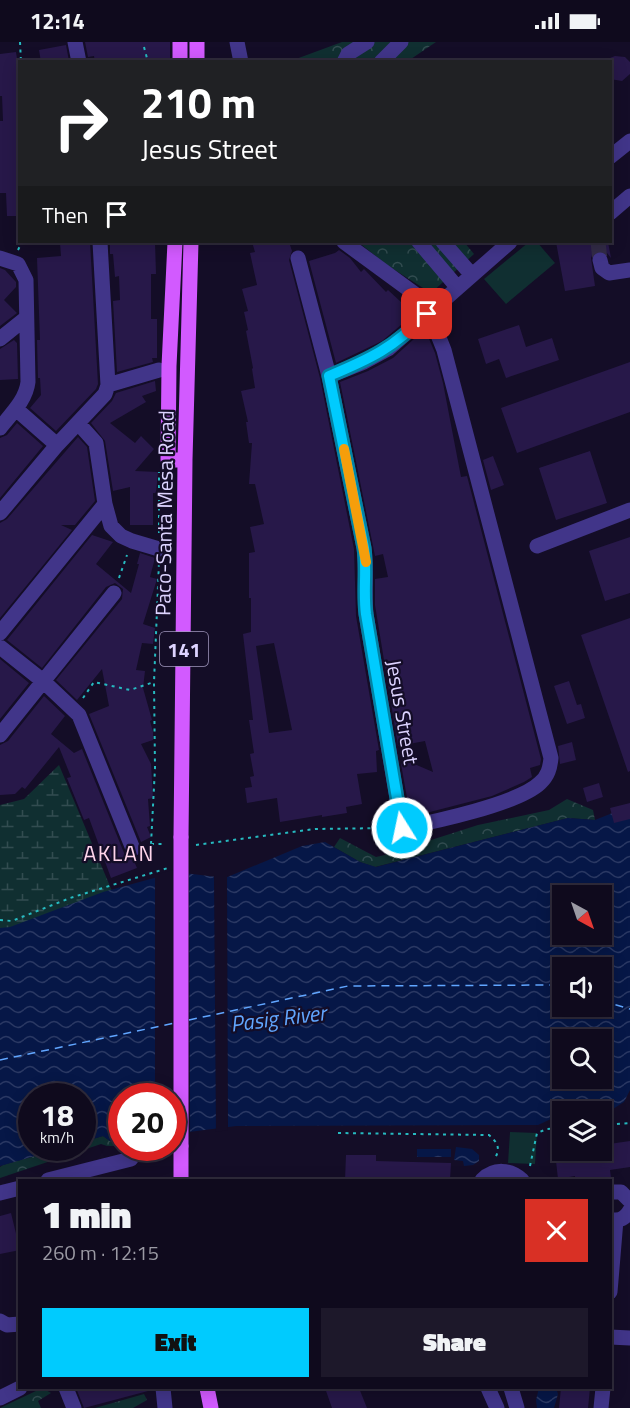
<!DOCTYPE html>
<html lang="en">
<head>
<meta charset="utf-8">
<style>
  body { margin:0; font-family:"Titillium Web",sans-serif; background:#1d182a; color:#f1f3f6; height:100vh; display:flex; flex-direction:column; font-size:22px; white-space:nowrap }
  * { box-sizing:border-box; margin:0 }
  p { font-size:20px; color:#9b9aa4 }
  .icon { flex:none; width:33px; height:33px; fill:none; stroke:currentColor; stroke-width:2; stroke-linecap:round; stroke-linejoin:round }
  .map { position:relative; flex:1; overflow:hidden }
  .details { position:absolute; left:18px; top:1137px; width:594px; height:210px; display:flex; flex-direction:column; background:#0f0a1d; border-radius:0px; box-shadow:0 3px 15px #0003,0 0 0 2px #2f2b3b }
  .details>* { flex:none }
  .top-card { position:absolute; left:18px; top:18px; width:594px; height:183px; border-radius:0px; box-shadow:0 3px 15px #0003,0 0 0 2px #2f2b3b; background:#202124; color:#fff; overflow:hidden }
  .needle { width:39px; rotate:140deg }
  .controls { position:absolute; left:552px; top:843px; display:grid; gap:12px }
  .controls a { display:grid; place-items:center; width:60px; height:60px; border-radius:0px; background:#0f0a1d; box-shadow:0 3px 15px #0003,0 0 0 2px #2f2b3b; font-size:30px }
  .speed { position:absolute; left:18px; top:1041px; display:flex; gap:12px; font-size:30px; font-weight:700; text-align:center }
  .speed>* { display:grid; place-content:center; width:78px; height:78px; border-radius:50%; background:#0f0a1d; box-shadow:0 3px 15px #0003,0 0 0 2px #2f2b3b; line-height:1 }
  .speed small { font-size:15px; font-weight:400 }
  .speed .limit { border:9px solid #d22; background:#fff; color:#111 }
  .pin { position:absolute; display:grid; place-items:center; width:51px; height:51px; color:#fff; margin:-26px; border-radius:12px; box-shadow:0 3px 9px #0006 }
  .me { position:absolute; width:66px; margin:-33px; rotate:350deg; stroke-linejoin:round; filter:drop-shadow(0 0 4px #0008) }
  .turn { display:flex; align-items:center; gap:21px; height:126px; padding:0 24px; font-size:27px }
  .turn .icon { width:78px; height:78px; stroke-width:2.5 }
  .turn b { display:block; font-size:42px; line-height:51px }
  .then { display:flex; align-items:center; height:57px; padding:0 24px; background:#0003; gap:12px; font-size:22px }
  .round { display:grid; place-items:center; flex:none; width:63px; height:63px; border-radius:0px; background:#1d182a }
  .overview { display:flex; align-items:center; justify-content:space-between; height:102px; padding:0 24px }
  h1 { font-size:36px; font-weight:800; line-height:45px }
  .action { display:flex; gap:12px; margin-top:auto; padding:12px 24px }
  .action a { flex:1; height:69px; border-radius:0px; background:#00cbfe; color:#111; font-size:24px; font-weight:800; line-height:69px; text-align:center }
  .action a+a { background:#1d182a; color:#f1f3f6 }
  .status { display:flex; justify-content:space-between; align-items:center; height:42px; padding:0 30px; background:#0f0a1d; direction:ltr }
  .status svg { height:16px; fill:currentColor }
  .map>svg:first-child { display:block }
  .grass { fill:url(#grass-tufts) }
  .forest { fill:url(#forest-crowns) }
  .wetland { fill:url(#wetland-marsh) }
  .pitch { fill:#102f31 }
  .water { fill:url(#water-waves); fill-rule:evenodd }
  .pier { fill:#140d27 }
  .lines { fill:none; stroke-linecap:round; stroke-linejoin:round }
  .ferry { stroke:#61a6ff; stroke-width:1.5; stroke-dasharray:8 6; stroke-linecap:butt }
  .building { fill:#271849; fill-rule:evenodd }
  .minor-tunnel { stroke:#322b47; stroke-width:15; stroke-dasharray:15 8; stroke-linecap:butt }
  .path { stroke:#26bac0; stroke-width:2; stroke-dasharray:3 4.5; stroke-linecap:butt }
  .minor { stroke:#413589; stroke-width:15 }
  .major { stroke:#d25aff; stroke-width:15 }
  .major-bridge { stroke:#d25aff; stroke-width:15 }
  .route-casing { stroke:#0084a5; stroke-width:15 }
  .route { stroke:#00cbfe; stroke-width:10 }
  .slow { stroke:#f59e0b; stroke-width:10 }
  .labels { text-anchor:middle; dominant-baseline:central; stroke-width:4.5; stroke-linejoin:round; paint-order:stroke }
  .shield { fill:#140d27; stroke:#a198be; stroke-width:1.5 }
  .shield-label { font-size:20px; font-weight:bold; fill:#ddd3ff }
  .street-label { font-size:21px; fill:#ddd3ff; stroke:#140d27 }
  .neighbourhood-label { font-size:22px; letter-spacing:1.5px; fill:#ffd5eb; stroke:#140d27 }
  .water-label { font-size:22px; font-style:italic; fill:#61a6ff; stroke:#140d27 }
</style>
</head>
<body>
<div class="status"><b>12:14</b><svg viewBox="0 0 49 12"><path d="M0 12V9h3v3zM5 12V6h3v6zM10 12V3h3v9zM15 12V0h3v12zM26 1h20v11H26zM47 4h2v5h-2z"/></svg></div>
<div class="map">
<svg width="630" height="1366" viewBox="0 0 630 1366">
  <defs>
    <pattern id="grass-tufts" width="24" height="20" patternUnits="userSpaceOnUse" patternTransform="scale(1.5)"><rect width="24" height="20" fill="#102f31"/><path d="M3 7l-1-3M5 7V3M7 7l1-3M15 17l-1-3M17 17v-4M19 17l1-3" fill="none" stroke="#324c50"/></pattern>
    <pattern id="forest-crowns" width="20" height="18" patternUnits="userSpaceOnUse" patternTransform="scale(1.5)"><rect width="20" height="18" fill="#102f31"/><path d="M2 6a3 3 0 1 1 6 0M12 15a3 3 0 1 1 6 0" fill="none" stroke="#324c50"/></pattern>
    <pattern id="wetland-marsh" width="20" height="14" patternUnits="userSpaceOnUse" patternTransform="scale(1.5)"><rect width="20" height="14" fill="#102f31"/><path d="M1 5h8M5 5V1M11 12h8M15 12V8" fill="none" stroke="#324c50"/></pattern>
    <pattern id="water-waves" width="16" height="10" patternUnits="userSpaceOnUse" patternTransform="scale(1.5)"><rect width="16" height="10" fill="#061747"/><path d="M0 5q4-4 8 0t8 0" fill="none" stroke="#2a3863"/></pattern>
  </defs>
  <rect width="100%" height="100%" fill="#140d27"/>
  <path class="grass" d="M144 1352 147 1358 133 1366H95Z"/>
  <path class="forest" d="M342 0H436L408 19 297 20 296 17Z
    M358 200H464L474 212 431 251 387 223Z
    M567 757 593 768 595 778 568 776 375 825 360 820 334 805 340 796 376 815 415 806 416 799H428L478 783 549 768Z
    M103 1094 110 1099 121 1098V1104H107L101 1102 0 1136V1125L3 1123 63 1106H82L83 1100Z
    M44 1347 51 1351 38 1359 41 1366H0L38 1348Z"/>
  <path class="wetland" d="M59 723 112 849 9 888H0V763L24 757Z"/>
  <path class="pitch" d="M529 200H537L555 221 506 262 484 237Z
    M510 1090 537 1091 535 1122 508 1121Z"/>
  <path class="water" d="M630 764V1048L624 1060 605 1072 602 1073V1070H562V1076L551 1077 538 1083 236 1084 173 1092 172 1054H122L121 1098 110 1099 103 1094 83 1100 82 1054H32V1106H63L0 1124V886L10 885 103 850 176 830 225 836 302 804 325 800 360 820 376 825 568 776 595 778ZM562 854H602V892H562ZM562 926H602V964H562ZM562 998H602V1036H562Z
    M456 1105 472 1107 479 1113V1119L473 1123 464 1124 463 1119 454 1118Z
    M417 1107H451V1115H417Z
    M539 1346H556L558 1352 554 1366H537L536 1358Z"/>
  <path class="pier" d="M176 827 189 829 190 1093 172 1095V1054H155V833Z
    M214 832H227L228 1088 216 1090Z"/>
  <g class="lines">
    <path class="ferry" d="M602 959 630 967
      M189 978 348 944 550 943 562 947
      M0 1018 175 981"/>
  </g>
  <path class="building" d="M85 0H170V20H95L94 14 88 15Z
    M66 3 69 19 41 20 39 8Z
    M16 10 20 37V51L17 52 20 74V174H7L6 151H0V79H3L2 54H0V12Z
    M615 14 625 15 630 20V32L622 39 610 37V16Z
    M71 200H90L98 342 96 347 56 389 30 366 41 353 40 336H38L37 298H40L37 216 61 214 60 201Z
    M120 200H155L156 232H151V277H157V316H152L153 320 117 330 113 259 120 258 119 234 115 235 113 212H110V201Z
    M252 200H289L292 209 289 218 320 336 354 507 356 574 379 708 376 709 377 730 357 732 362 762 346 765 347 771 322 775V773L280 780 277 756 247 761 245 746 252 745 250 735 254 734 250 712 254 711 249 678H253L243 592 251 590V556H249V511L255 510 250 485 264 482 255 442H249L252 401H249L246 380H248L241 349 255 346 252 327 253 326 246 289 248 288 244 270 248 269 242 247 257 243 250 211 255 210ZM274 601 292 688 269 691 256 604Z
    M556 200H608L611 216 607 211 598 208 593 211 591 216 595 244 565 249Z
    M339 208 350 216 361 230 364 227 386 250 388 248 414 272 382 299 336 321 309 219 335 211Z
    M0 226 5 228 16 240V245L4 258 17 271 0 284Z
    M519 283 526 305 552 296 559 318 506 336 499 317 486 322 478 297Z
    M427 292 435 311 443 341 461 435 467 434 541 717 540 723 530 726 532 735 524 740 492 754 426 771V769L414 770 409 767 401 722 405 718 433 730 425 699 398 704 375 563V537L388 535 383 512 375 514 340 340 368 329 393 316 415 296Z
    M14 298 17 301 18 337 0 338V307Z
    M630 320V370L517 411 501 366Z
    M155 339 156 349 142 354 146 360 110 381 135 401 141 394 154 407 135 429 158 430 156 451H153V483H130V445L113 449 105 399 91 381 112 359 116 351Z
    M17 381 43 404 0 456V396L7 393Z
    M78 395 87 405 95 459 75 483H61L72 488 0 576V481L7 477Z
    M590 409 607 461 556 478 539 426Z
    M493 414 504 443 491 448 483 418Z
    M92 493 113 500 96 522 131 551 139 522H137L140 511 155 516 150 535 157 537 143 582 155 586 153 602 142 601 136 628 145 629 143 646 152 678 150 679 153 690V698L141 702 151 722 153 756 148 757 150 784 147 785 151 795 141 800 89 672 109 664 102 627 77 658 56 638 122 557 123 547 115 541 106 545 42 626 7 598Z
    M630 495V551L605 559 589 509Z
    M630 576V729L628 730 581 593Z
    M0 617 29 641 0 677Z
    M569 639 577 663 581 662 585 676 567 682 554 644Z
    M44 654 65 674 51 692 74 711 82 707 124 811 128 815 133 817 137 826 111 836 89 776 84 778 67 736 71 735 59 705 25 747 22 745 15 752 0 753V703L8 699Z
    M572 700 576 718 560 722 558 704Z
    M599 741 603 755 587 760 583 746Z
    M630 761V777L614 781 610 766Z
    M630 1099V1125L610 1128 611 1136 595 1138H575V1134L558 1137 555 1110 602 1108V1103Z
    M346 1113H376V1119L451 1121 450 1138H345Z
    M11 1171 20 1208 0 1212V1174Z
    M76 1346H147L148 1349 84 1366Z
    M325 1346H359L367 1366H332Z
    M561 1346H590L588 1366H559Z"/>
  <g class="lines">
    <path class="minor-tunnel" d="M598 200 600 218"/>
    <path class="path" d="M20 0 21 20
      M144 5 148 20
      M18 208 22 200
      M159 491V430
      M119 536 127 513
      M83 656 94 640 130 648 154 640
      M151 802 155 726 154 640 159 520
      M151 802H166
      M196 803 315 787 387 786
      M0 878 12 879 70 856 168 826
      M602 1083 630 1081
      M338 1091 489 1093C497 1100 501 1106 495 1116
      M530 1124 537 1091 547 1087 562 1086"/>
    <path class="minor" d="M75 0 79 20
      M237 0 241 20
      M344 20 348 12 367 0
      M381 20 401 0
      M610 115 630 99
      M610 171 630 154
      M344 200 434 266
      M419 200 457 245
      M443 200 471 232
      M0 216 18 222 26 238 28 340C26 358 11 372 0 386
      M298 216 329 334 364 506C367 528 364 550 366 572L402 786C433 780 518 762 540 741 548 734 550 726 551 716L444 308 436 288 427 272
      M600 218 602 226 609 231 630 228
      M0 297 26 276
      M329 334 364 320 388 307 510 200
      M108 343 159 328
      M16 367 57 403
      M78 381 96 401 105 462 111 484 121 494 132 499 159 507
      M0 471 57 403 105 352 108 343 100 200
      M537 504 630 468
      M0 591 105 462
      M0 605 43 639 79 673 133 807
      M0 693 114 551
      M48 1138 131 1117
      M482 1138C494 1126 510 1127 522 1138
      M610 1150H621L630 1159
      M0 1151 20 1146
      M610 1177C619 1180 626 1176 630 1168
      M610 1250 616 1178
      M0 1279 7 1283 20 1282
      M610 1295 630 1296
      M66 1346 74 1366
      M163 1346 165 1366
      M488 1346 497 1366
      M511 1346 517 1366
      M0 1356 20 1346
      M601 1366 603 1346"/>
    <path class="major" d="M180 0V20
      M197 20V0
      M175 200 169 324 168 418H185
      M181 795 185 418 191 200
      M181 1104V1138
      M207 1346 211 1366"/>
    <path class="major-bridge" d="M181 795V1104"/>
  </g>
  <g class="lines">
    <g class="route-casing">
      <path id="route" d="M402 786 366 572C363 550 367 528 364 506L329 334C372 316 393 306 427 272"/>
    </g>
    <use href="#route" class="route"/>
    <path class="slow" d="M344 407 366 520"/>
  </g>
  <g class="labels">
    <rect class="shield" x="160" y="590" width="48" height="34" rx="4.5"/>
    <g class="shield-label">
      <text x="184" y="607">141</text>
    </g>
    <g class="street-label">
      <text transform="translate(164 471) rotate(-89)">Paco-Santa Mesa Road</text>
      <text transform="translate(403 670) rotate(80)">Jesus Street</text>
    </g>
    <g class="neighbourhood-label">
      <text x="119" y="811">AKLAN</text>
    </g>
    <g class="water-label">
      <text transform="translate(278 976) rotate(-7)">Pasig River</text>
    </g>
  </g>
</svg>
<div class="controls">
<a><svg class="needle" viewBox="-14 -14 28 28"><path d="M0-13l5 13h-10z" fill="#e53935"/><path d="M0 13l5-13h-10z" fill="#9b9aa4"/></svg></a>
<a><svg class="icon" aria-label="sound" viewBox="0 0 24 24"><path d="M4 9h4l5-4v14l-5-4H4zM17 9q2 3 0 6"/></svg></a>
<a><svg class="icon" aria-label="search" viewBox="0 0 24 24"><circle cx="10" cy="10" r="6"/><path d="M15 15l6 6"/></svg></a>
<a><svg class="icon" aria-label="layers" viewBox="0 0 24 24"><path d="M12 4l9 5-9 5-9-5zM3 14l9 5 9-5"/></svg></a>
</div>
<div class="speed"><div>18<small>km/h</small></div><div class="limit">20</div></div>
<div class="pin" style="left:427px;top:272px;background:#d93025"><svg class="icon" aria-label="arrive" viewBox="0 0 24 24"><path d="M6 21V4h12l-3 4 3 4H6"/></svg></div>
<svg class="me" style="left:402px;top:786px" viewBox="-20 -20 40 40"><circle r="17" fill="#00cbfe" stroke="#fff" stroke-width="3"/><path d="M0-11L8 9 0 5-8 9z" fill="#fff"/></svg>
<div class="top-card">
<div class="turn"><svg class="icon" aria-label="right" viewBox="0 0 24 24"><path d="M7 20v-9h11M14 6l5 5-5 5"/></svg><div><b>210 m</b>Jesus Street</div></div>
<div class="then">Then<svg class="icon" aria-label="arrive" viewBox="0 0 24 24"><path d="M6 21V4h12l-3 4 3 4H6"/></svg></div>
</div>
<section class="details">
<div class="overview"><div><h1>1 min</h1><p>260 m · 12:15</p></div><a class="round" style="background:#d93025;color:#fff"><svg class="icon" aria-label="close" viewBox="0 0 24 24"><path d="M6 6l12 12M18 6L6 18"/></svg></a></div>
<div class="action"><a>Exit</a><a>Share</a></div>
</section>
</div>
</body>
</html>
